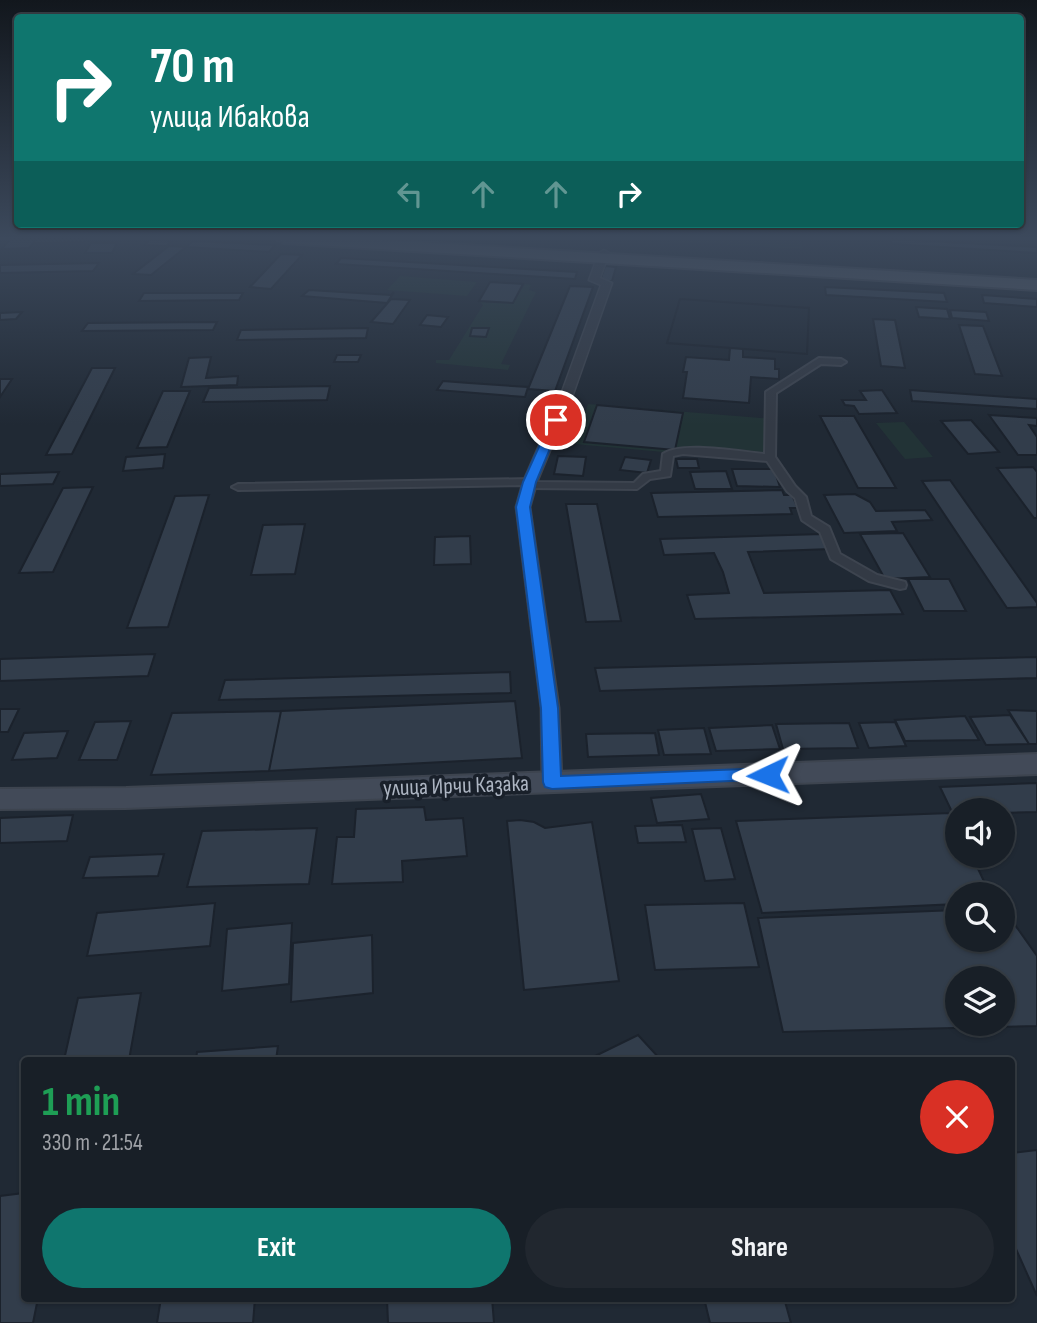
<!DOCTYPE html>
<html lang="en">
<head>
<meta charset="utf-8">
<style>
  body { margin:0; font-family:"Sofia Sans Condensed",sans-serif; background:#21272f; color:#f1f3f6; height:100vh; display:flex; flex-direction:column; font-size:26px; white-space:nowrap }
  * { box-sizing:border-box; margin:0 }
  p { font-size:23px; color:#9fa2a7 }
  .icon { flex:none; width:38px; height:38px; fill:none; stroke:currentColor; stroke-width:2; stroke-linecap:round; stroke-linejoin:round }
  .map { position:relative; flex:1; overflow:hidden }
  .details { position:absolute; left:21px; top:1057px; width:994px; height:245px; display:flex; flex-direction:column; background:#181f27; border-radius:7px; box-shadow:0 2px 5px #0004,0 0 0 2px #363d44 }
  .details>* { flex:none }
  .hud { position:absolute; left:14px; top:14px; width:1010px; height:214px; border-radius:7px; box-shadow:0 2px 5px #0004,0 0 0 2px #363d44; background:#0f766e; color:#fff; overflow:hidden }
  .fabs { position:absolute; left:945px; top:798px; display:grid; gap:14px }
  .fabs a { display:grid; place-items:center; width:70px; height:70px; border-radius:50%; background:#181f27; box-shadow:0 2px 5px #0004,0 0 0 2px #363d44; font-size:35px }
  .pin { position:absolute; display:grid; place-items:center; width:60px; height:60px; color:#fff; margin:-30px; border:4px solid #fff; border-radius:50%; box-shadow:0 2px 7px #0007 }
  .me { position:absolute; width:77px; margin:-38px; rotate:268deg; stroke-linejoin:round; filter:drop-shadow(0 0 5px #0008) }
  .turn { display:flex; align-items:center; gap:24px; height:147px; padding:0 21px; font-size:32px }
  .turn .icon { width:91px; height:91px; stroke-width:2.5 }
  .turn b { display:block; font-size:49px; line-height:60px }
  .lanes { display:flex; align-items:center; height:66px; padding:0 21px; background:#0003; justify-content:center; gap:35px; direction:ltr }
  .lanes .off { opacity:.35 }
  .round { display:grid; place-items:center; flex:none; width:74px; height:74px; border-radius:37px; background:#21272f }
  .head { display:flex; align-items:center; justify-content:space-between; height:119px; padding:0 21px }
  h1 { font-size:42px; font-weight:700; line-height:52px; color:#1e9e55 }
  .cta { display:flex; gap:14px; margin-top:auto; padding:14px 21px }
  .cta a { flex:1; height:80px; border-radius:42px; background:#0f766e; color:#fff; font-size:28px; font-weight:700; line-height:80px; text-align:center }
  .cta a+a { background:#21272f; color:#f1f3f6 }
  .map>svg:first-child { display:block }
  .green { fill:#223336 }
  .building { fill:#323d4b; stroke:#1b222c; stroke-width:2; fill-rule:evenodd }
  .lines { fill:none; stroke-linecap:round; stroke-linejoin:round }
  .pedestrian-casing { stroke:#3d444f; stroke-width:4 }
  .minor-casing { stroke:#3d444f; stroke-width:3 }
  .secondary-casing { stroke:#3d444f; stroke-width:4 }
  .primary-casing { stroke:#3d444f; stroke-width:4 }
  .pedestrian { fill:#333a45; fill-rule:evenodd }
  .minor { fill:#333a45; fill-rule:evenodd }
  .secondary { fill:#424a58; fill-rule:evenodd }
  .primary { fill:#515965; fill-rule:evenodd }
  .route { fill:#1a73e8; stroke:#114b97; stroke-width:2 }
  .labels { text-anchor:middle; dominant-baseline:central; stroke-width:7; stroke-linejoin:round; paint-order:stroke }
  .street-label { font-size:23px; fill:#adb5c2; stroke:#19202a }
</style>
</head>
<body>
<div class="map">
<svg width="1037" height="1323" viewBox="0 0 1037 1323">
  <rect width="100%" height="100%" fill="#202934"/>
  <path class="green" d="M625 239H801L802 249Z
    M400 276 477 282 467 296 387 290Z
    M525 284 531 285 529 290 536 292 501 364 510 365 508 370 436 363V360H449L483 305 479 301 513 303Z
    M588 404 773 419 776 462 574 444Z
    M904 422 933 457 905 459 876 423Z"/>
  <path class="building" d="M10 239H36L29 248 2 249Z
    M36 239H85L84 242 33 243Z
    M891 239 1037 247V253L892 244Z
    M149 240H155L172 241 166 246 144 245Z
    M193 241 275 245 269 252 186 247Z
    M91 243H117L112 253H85Z
    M169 246 186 247 151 275 133 274Z
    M281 254 302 255 271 289 250 287Z
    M341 258 577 272 575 279 336 264Z
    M99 263 93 271 0 273V265Z
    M605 266 616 267 612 281H600Z
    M490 282 523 284 513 303 479 301Z
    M570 286 593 287 555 391 528 389Z
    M825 287 944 293 947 302 826 295Z
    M309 290 391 295 394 292 387 303 302 296Z
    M144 293H243L239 300 139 301Z
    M982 295 1037 299V307L984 303Z
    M391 299 410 300 393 324 371 322Z
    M680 299 809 308 807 354 667 343Z
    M680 299 809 308 807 354 667 343Z
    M916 307 947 309 950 319 919 317Z
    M950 310 986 312 989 321 952 318Z
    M22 312 16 319 0 320V313Z
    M427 315 448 317 441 327 420 325Z
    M873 319 895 320 905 368 881 366Z
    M217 322 213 330 82 331 88 323Z
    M959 325 983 326 1002 376 975 374Z
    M368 328 366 338 237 340 241 330Z
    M472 328H489L486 337 470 336Z
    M730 348 743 349V357L775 359V369H779V379L751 377 749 403 683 398 687 372H683L686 357 729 360Z
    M337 355H361L358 362H334Z
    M211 357 206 378 238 376 237 385 181 387 189 358Z
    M92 368H115L72 454 46 455Z
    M0 379H12L0 397Z
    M443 381 469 383 528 387 525 397 437 390Z
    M330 386 327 400 203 402 209 388Z
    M882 390 897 413 859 414 854 406 845 405 842 400H866L860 391Z
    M910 390 1037 399V409L912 401Z
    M163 391H190L167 447 137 448Z
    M597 405 683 413 675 450 584 442Z
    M989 415 1037 418V426L1029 425 1037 437V455H1018Z
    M820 416H854L896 488H858Z
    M971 420 999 452 968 454 941 421Z
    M165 454 163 468 123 471 126 457Z
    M558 456 586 457 583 476 554 474Z
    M625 457 651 460 647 473 620 470Z
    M676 459H697L699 468H678Z
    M1033 467 1037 472V518H1034L997 468Z
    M732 469H774L780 487 737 486Z
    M726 471 732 489H695L690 472Z
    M59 472 53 484 0 486V474Z
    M950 480 1037 603V607L1007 608 922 481Z
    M93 487 53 572 19 573 63 488Z
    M782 490 784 495H792L798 508H790L792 514 658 517 651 493Z
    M855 494 870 502 876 511 925 510 932 520 892 522 897 531 844 533 824 495Z
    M209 495 168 627 127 628 175 496Z
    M566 504H597L621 621 586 622Z
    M305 524 295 574 251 575 263 525Z
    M903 533 930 577 885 579 860 534Z
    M823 534 831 549 748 552 764 593 890 590 903 614 695 619 687 595 729 593 723 572 714 553 664 555 660 539Z
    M470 536 471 564 434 565 435 537Z
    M908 579H949L966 611H924Z
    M155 654 148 676 0 681V659Z
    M1037 657V678L600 691 595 668Z
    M510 672 511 693 219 700 225 680Z
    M515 701 522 758 269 771 281 711Z
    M0 709H19L8 732H0Z
    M1008 710 1037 711V744H1029Z
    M281 711 269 771 151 775 172 713Z
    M1010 715 1029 744 986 745 970 717Z
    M965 716 979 740 905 741 895 720Z
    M131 721 117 760H79L95 722Z
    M895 722 906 746 869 748 859 723Z
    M849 723 858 748 783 749 776 724Z
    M772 725 780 749 716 751 709 728Z
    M704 728 711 754 664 755 658 730Z
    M68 731 57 758 12 760 24 733Z
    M655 733 659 755 588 757 586 734Z
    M1037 783V812L1003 813V810H957V815L954 816 940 787Z
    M701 794 709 819 657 823 651 798Z
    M424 807 426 820 463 818 467 856 402 861 403 882 332 884 337 837H354L356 809Z
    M951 813 957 826V856H972L990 894H957V904L762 913 736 821Z
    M73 815 67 841 0 843V818Z
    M520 820 534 822 545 828 592 822 619 981 524 990 507 821Z
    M682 825 686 842 638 843 635 826Z
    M317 828 309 884 187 887 202 831Z
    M721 828 735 879 705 881 692 829Z
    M164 854 158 876 83 878 90 857Z
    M215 903 210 946 87 956 97 913Z
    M744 903 759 967 655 970 645 905Z
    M1003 908 1037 956V1026L783 1032 758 918 957 910V940H1003ZM957 978H1003V1024H957Z
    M292 923 289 984 222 991 227 929Z
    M372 935 373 993 291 1002 293 943Z
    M141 993 129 1060H64L78 998Z
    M638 1035 661 1060H587Z
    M278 1046 276 1060H196L197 1052Z
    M1037 1150V1296L1012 1240V1153Z
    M24 1193V1298H38L33 1323H0V1196Z
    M161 1298H255L253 1323H157Z
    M387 1298H492L494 1323H388Z
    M704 1298H784L791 1323H710Z"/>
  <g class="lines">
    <g class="pedestrian-casing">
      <path id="pedestrian" d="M819 358 841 359 846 362 841 365 821 364 776 393 775 457 795 486 806 497 811 516 829 527 840 554 877 575 905 582 906 585 905 588 900 589 869 581 831 559 820 532 802 520 795 498 787 491 767 461 683 454 673 456 670 476 650 479 637 489 529 488 524 485 238 490 232 487 238 484 530 479 535 482 634 483 643 474 661 471 663 454C682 441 740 452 765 454L766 392Z"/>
    </g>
    <g class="minor-casing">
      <path id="minor" d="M604 250 609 253 600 278 612 283 571 400 537 482 530 507 559 708 562 782 559 787H545L542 782 541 708 516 507 523 482 559 400 601 285 589 280 599 253Z"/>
    </g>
    <g class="secondary-casing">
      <path id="secondary" d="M1037 754V774L126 808 0 809V789L126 788Z"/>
    </g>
    <g class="primary-casing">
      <path id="primary" d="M277 239H365L1037 280V290L284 243Z"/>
    </g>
    <use href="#pedestrian" class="pedestrian"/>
    <use href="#minor" class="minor"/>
    <use href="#secondary" class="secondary"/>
    <use href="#primary" class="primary"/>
  </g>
  <linearGradient id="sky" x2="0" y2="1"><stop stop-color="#12171d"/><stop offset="0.56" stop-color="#3c495c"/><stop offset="1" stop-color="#3c495c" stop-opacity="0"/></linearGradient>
  <rect width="1037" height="425" fill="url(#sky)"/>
  <path class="route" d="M556 417 562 420 536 482 530 507 558 708 561 776 768 768 777 775 774 779 552 789 545 787 543 782 541 708 516 507 523 482 551 420Z"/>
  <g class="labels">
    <g class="street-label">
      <text transform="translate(456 786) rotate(-2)">улица Ирчи Казака</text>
    </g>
  </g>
</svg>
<div class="fabs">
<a><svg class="icon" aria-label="sound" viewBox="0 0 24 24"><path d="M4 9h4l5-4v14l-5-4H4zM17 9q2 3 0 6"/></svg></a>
<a><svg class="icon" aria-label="search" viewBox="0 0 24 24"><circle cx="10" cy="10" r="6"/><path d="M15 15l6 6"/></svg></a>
<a><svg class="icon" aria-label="layers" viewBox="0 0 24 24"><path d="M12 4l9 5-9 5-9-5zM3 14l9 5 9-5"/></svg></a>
</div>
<div class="pin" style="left:556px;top:420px;background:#d93025"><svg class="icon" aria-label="arrive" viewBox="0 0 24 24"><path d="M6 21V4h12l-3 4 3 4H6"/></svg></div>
<svg class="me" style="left:768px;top:775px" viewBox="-20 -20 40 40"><path d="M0-17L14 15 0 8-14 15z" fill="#1a73e8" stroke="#fff" stroke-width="4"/></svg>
<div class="hud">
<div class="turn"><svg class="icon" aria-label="right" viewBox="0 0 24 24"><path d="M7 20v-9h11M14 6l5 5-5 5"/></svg><div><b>70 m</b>улица Ибакова</div></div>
<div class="lanes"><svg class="icon off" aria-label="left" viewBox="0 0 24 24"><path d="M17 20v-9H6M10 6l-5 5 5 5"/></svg><svg class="icon off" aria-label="ahead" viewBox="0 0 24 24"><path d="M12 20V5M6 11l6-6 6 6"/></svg><svg class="icon off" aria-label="ahead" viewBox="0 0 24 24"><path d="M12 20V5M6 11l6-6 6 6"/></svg><svg class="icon" aria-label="right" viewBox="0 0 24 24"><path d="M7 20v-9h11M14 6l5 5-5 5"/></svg></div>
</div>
<section class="details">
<div class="head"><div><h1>1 min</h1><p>330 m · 21:54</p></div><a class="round" style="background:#d93025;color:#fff"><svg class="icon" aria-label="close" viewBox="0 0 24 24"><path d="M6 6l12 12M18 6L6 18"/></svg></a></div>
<div class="cta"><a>Exit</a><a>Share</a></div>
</section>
</div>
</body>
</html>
